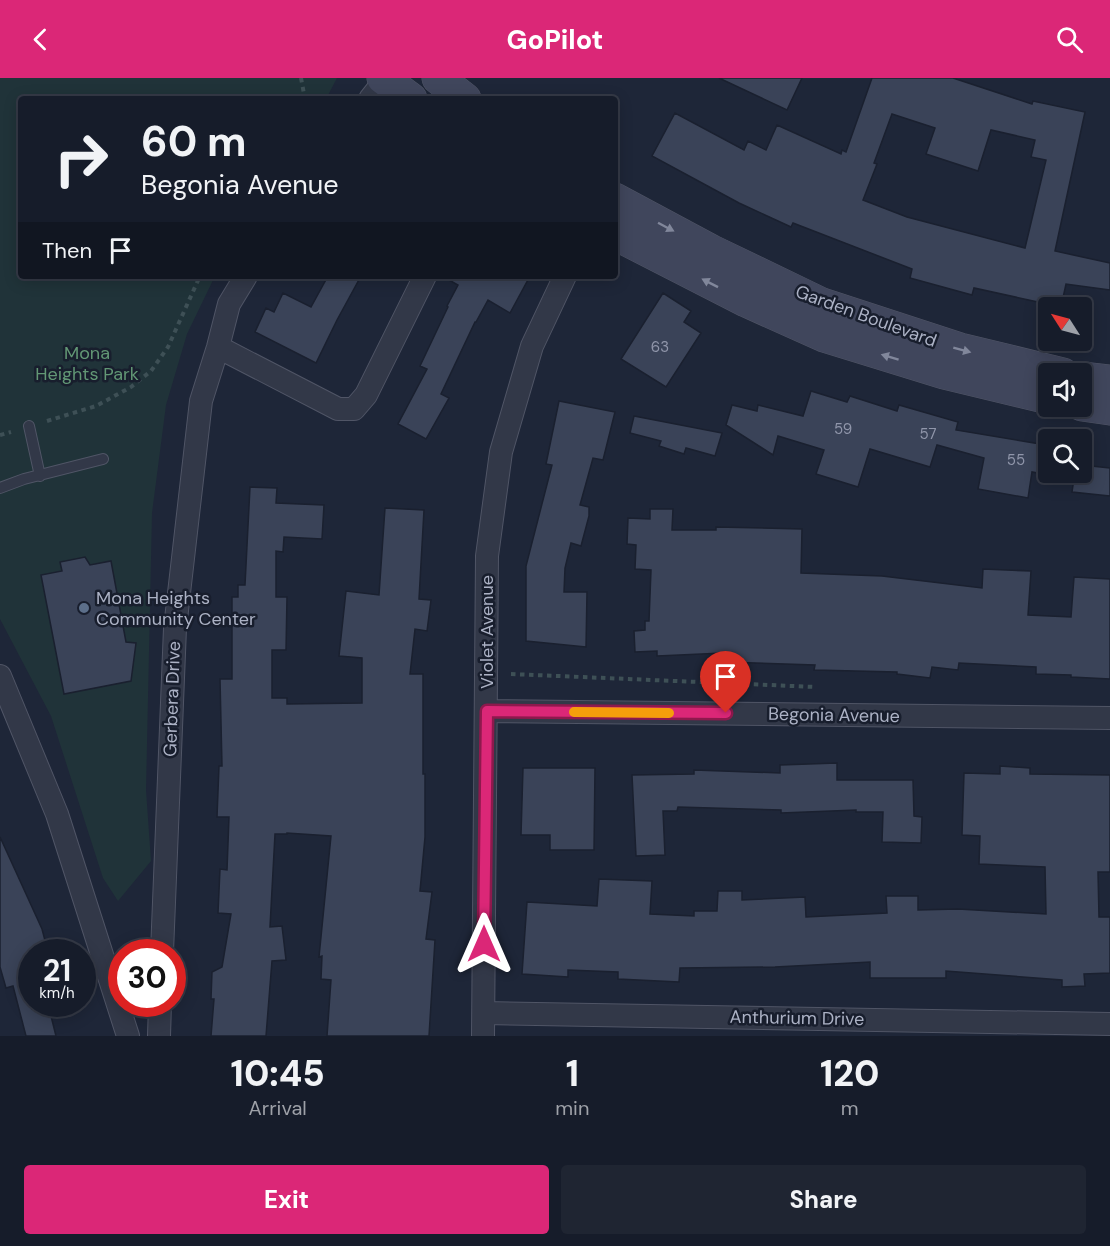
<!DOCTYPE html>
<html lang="en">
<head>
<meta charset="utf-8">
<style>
  body { margin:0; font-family:"DM Sans",sans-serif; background:#1f2532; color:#f1f3f6; height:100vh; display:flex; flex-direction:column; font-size:22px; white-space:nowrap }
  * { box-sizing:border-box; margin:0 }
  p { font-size:20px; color:#9ea1a8 }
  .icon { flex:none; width:33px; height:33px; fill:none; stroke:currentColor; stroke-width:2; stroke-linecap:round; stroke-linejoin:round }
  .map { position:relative; height:958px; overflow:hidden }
  .panel { display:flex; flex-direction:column; background:#161c2a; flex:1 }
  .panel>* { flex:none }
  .banner { position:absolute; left:18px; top:18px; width:600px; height:183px; border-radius:6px; box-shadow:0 3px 15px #0003,0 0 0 2px #353a47; background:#161c2a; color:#f1f3f6; overflow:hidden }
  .needle { width:39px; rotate:306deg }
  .tools { position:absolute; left:1038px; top:219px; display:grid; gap:12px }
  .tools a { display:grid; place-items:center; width:54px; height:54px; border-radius:6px; background:#161c2a; box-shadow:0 3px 15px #0003,0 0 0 2px #353a47; font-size:30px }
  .speed { position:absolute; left:18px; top:861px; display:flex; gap:12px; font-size:30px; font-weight:700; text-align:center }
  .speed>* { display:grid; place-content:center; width:78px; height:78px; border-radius:50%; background:#161c2a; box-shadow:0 3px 15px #0003,0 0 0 2px #353a47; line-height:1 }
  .speed small { font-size:15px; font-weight:400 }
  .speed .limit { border:9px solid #d22; background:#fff; color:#111 }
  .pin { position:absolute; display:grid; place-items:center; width:51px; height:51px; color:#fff; margin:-62px -26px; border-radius:50% 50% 50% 0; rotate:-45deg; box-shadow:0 0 6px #0007 }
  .pin .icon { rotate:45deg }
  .me { position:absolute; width:66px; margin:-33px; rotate:0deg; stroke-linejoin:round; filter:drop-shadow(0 0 4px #0008) }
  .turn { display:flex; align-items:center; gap:21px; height:126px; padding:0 24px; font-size:27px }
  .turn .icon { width:78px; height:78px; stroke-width:2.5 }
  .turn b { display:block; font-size:42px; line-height:51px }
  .then { display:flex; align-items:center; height:57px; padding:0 24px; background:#0003; gap:12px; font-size:22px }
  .eta { display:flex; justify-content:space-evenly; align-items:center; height:102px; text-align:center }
  .eta b { font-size:36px; font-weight:800; line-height:42px }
  .button { display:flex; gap:12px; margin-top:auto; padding:12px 24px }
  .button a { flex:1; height:69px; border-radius:6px; background:#db2777; color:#fff; font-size:24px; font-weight:800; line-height:69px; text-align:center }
  .button a+a { background:#1f2532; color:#f1f3f6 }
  header { display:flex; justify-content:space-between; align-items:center; height:78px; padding:0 24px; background:#db2777; color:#fff; font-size:27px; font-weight:800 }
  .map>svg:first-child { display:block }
  .green { fill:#203339 }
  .building { fill:#3a4358; stroke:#1a202f; stroke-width:1.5; fill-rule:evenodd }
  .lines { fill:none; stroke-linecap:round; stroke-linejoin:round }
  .lane-casing { stroke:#505566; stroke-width:12 }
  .street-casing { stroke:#505566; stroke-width:24 }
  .secondary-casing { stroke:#505566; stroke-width:33 }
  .path { stroke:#3e5056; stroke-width:4; stroke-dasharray:4.5 4.5; stroke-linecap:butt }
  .lane { stroke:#323848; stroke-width:10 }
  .street { stroke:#323848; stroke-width:22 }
  .secondary { stroke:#40465c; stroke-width:32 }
  .oneway { fill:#81879b }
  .route-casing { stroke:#8e194d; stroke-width:15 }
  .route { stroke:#db2777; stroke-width:10 }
  .slow { stroke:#f59e0b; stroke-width:10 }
  .service-dot { fill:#5c6f8a; stroke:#181e2d; stroke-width:2 }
  .labels { text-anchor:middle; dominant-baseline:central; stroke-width:5; stroke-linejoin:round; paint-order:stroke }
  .number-label { font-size:15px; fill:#9096aa }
  .street-label { font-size:18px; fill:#acb2c5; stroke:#181e2d }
  .park-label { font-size:18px; fill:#629775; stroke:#181e2d }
  .poi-label { font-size:18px; fill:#acb2c5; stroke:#181e2d; text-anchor:start }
</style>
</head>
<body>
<header><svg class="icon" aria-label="back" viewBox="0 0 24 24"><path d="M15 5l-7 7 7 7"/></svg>GoPilot<svg class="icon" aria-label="search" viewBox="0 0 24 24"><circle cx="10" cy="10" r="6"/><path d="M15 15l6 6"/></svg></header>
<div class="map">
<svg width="1110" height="958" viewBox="0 0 1110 958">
  <rect width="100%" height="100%" fill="#1e2638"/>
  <path class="green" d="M0 0H337L326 21H21V198H215L187 256 166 327 152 435 146 712 151 783 118 823 103 800 51 638 0 541Z"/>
  <path class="building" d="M719 0H802L787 32Z
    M872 0H953L1032 26 1033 23 1085 34 1055 173 1110 185V212L1066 206 1061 229 974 210 972 217 910 200 912 191 793 145 791 149 739 125 652 78 675 35 744 72 748 63 766 72 777 47 841 76 842 72 846 74ZM892 36 935 50 926 76 978 93 991 52 1035 62 1031 79 1046 82 1025 170 907 139 863 122 877 86 874 85Z
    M328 198H361L337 242 316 285 255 254 266 230 274 234 283 215 311 229Z
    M442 198H530L510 235 488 222 476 244H475L441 316 449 320 426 361 398 346 427 291 420 288 448 229 447 228 458 207Z
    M663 215 691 233 684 244 701 255 666 309 621 281Z
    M811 313 847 324 850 318 897 333 899 327 958 344 956 352 1040 366V369L1048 370V397L1032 394 1028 420 978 411 984 380 937 367 930 389 870 371 858 409 816 396 824 372 778 358 773 377 726 347 732 327 757 333 758 327 803 338Z
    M559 323 615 334 603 382 593 380 580 427 589 429V438L581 468 571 465 565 490 564 514H587L586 569 526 563V488L552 387 546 386Z
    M634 338 722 355 715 378 686 370 684 376 659 368 661 363 630 355Z
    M1082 387 1110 390V418L1072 414 1075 394H1082Z
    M250 409 277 410 276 425 324 427 322 461 284 459 283 474 276 473V519H287L286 572H272V620H287V626L362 625V580L339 578 346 513 379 517 385 430 424 432 419 521 431 522 427 553 415 551 410 596H423V696H425V759L420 813 432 814 426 861 435 862 429 958H327L331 902 321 901 322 878 319 879 331 758 287 755V756H275L270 849 282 848 286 882 272 883 266 958H211L214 921H211L212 894 222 889 231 836 218 835 220 791 227 792 229 739H217L219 688H222L220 601H232V519H238V507H245Z
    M650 431H673L672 452H716V449L802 451 801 495 882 498 982 510 983 491 1031 493 1028 537 1071 539 1074 499 1110 501V601L1071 599V597L1036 596V589L959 585 958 592 932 589 930 600 897 596V594L814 592 815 587 723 584V575L657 578V573L635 574 634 553 645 552V543H649L651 492 635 491 636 467 627 466 628 440 650 441Z
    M85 479 90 487 111 483 126 564 136 565 131 603 64 616 41 497 62 493 60 484Z
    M837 685V702H913L914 738 922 739 921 765 882 764 883 734H856V732L781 735V732L678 729 677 733H663L665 777 636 778 632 697 694 696V692L780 695V687Z
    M1000 688 1030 690V696L1110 697V794H1098L1099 839H1110V895L1084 896 1085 908 1062 909V902L946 893V900H870V884L775 889 680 890 679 904 618 901V894L568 892V899L522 896 527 824 597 828 599 801 652 803 650 836 694 838V833H717L718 813H742V822L805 819 806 839 887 835 886 818H918V832L958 831 1046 836 1045 789 979 786 980 758 962 757 964 695 1000 696Z
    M523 690H595L594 772H550V757H521Z
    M0 759 42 851 48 874H32V931L48 926 56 958H26L13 908 6 910 0 889Z"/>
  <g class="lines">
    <g class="lane-casing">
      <path id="lane" d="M29 348 40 398
        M0 410 24 401 103 381"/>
    </g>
    <g class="street-casing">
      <path id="street" d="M370 21 385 2
        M218 269 338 331H354L366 317 425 198
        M0 598 57 736 128 958
        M487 633 1110 640
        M162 874 175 550 201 323 218 269 229 226 246 198
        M484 935 1110 946
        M159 958 160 926
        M483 958 487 478 501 374 532 268 565 198"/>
    </g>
    <g class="secondary-casing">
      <path id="secondary" d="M383 0 411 21
        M438 0 465 21
        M615 121 712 173 822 226 960 271 1063 296
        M615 156 746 223 824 258 944 295 1048 320
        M1082 300 1110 303
        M1082 327 1110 331"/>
    </g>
    <path class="path" d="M301 0 305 21
      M47 343 96 328 131 309 151 293 168 269 200 198
      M0 357 11 354
      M511 596 816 609"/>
    <use href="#lane" class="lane"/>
    <use href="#street" class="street"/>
    <use href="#secondary" class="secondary"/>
  </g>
  <defs><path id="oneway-solid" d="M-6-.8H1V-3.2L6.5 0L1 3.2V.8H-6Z" transform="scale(1.5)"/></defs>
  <g class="oneway">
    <use href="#oneway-solid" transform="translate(666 149) rotate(28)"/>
    <use href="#oneway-solid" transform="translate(710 205) rotate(-153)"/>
    <use href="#oneway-solid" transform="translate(962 272) rotate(15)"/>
    <use href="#oneway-solid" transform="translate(890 279) rotate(-163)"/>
  </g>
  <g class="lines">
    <g class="route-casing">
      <path id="route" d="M484 866 487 633 726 635"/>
    </g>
    <use href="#route" class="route"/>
    <path class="slow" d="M574 634 669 635"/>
  </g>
  <circle class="service-dot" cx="84" cy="530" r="6"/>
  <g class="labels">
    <g class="number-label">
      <text x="660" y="269">63</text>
      <text x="843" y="351">59</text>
      <text x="928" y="356">57</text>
      <text x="1016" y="382">55</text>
    </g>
    <g class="street-label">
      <text transform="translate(866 238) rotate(20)">Garden Boulevard</text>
      <text transform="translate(487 554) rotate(-90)">Violet Avenue</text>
      <text transform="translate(172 621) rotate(-88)">Gerbera Drive</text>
      <text transform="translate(834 637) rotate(1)">Begonia Avenue</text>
      <text transform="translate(797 940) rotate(1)">Anthurium Drive</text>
    </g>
    <g class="park-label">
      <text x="87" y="275">Mona<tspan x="87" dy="21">Heights Park</tspan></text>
    </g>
    <g class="poi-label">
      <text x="96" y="520">Mona Heights<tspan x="96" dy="21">Community Center</tspan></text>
    </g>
  </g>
</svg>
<div class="tools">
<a><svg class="needle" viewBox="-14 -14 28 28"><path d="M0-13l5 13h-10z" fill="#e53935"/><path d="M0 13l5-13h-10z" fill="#9ea1a8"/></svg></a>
<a><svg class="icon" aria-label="sound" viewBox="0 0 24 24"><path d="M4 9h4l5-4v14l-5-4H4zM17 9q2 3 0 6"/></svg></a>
<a><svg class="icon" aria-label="search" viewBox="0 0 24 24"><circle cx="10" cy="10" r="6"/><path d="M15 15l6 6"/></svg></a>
</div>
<div class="speed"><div>21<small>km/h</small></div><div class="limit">30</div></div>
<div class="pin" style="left:726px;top:635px;background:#d93025"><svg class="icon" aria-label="arrive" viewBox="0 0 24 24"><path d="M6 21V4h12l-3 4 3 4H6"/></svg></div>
<svg class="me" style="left:484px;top:866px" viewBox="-20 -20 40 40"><path d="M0-17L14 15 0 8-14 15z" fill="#db2777" stroke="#fff" stroke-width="4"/></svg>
<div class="banner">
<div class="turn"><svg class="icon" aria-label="right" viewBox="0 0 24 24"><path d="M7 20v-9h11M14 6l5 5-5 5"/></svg><div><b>60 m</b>Begonia Avenue</div></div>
<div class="then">Then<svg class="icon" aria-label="arrive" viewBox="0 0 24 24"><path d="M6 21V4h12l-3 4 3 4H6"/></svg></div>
</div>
</div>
<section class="panel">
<div class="eta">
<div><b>10:45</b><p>Arrival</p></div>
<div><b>1</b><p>min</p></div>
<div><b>120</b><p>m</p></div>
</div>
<div class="button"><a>Exit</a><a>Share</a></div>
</section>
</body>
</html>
